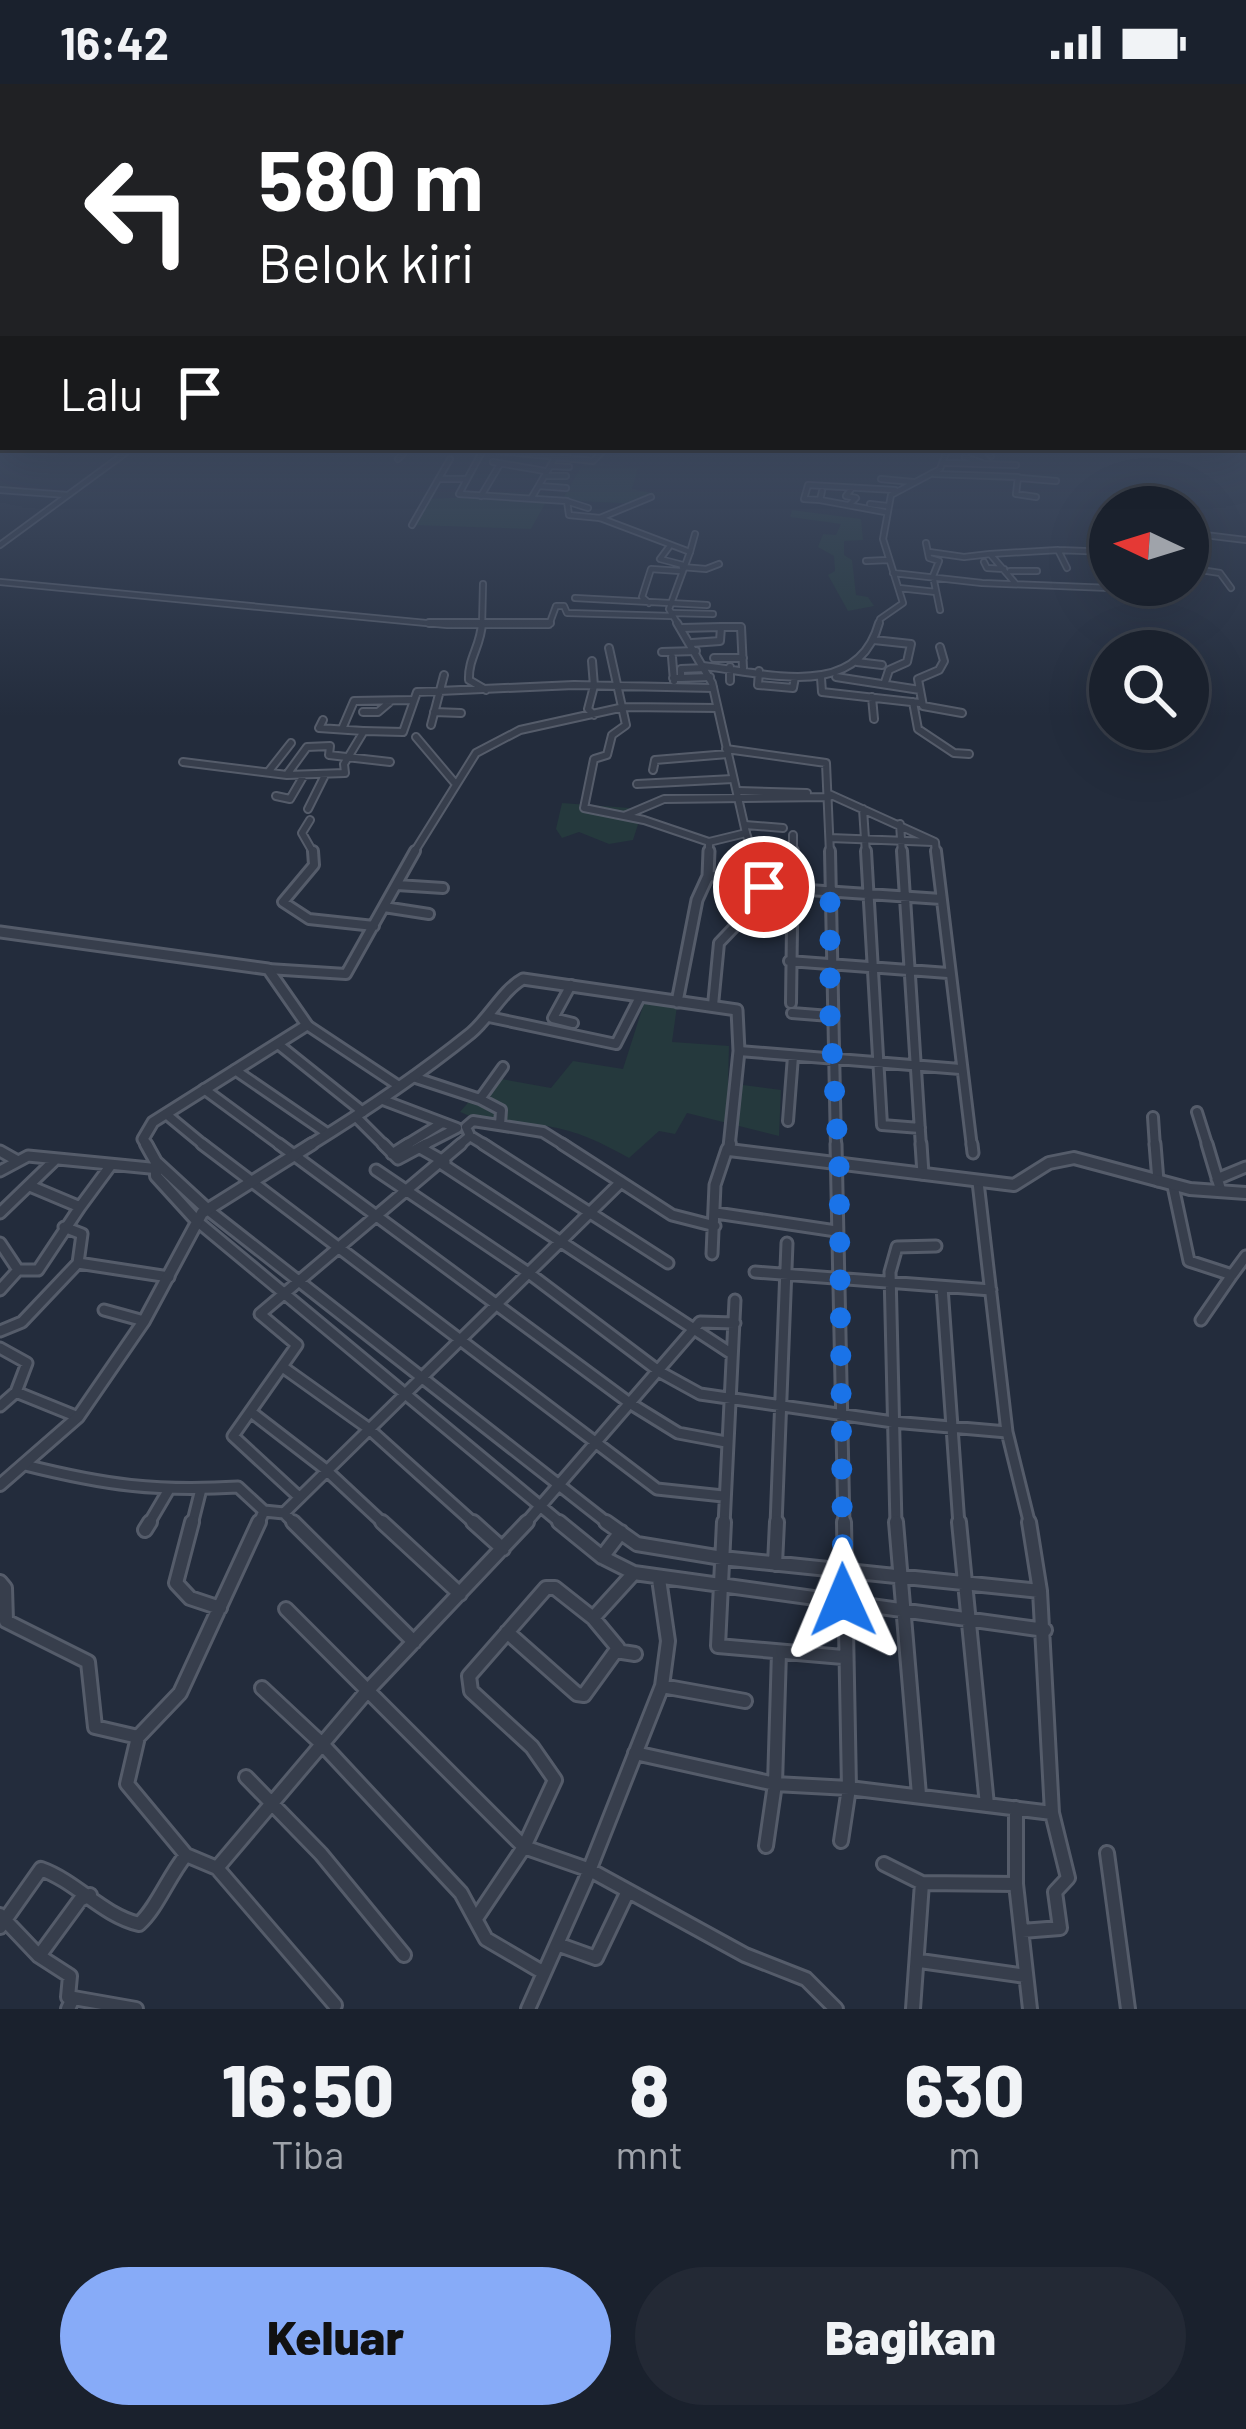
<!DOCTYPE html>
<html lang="id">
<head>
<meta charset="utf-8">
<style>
  body { margin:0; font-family:Barlow,sans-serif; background:#232935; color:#f1f3f6; height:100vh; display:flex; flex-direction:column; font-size:45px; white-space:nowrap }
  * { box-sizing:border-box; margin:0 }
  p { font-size:39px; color:#9fa3aa }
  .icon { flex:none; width:66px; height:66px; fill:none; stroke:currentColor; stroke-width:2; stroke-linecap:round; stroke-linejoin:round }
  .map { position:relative; height:1925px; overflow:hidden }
  .side { display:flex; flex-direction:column; background:#1a212d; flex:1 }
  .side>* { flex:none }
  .guide { position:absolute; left:0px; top:0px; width:1248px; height:366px; box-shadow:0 12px 48px #0002,0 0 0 3px #383e49; background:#202124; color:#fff; overflow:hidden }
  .needle { width:78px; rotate:274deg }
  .tools { position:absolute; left:1089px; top:402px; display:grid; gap:24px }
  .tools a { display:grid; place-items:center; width:120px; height:120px; border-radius:50%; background:#1a212d; box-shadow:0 12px 48px #0002,0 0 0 3px #383e49; font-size:60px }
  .pin { position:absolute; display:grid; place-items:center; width:102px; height:102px; color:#fff; margin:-51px; border:6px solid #fff; border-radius:50%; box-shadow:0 3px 12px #0007 }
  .me { position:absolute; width:132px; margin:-66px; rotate:359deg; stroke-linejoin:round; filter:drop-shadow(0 0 9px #0008) }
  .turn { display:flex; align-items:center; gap:42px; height:252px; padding:0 60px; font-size:54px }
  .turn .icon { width:156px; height:156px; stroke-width:2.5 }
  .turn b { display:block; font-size:84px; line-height:102px }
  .then { display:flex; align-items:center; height:114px; padding:0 60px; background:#0003; gap:24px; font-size:45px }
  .eta { display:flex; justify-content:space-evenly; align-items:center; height:204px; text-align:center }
  .eta b { font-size:72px; font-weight:800; line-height:84px }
  .primary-button { display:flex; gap:24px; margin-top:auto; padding:24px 60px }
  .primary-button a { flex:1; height:138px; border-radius:72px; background:#87abf8; color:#111; font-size:48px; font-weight:800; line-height:138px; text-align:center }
  .primary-button a+a { background:#232935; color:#f1f3f6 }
  .status { display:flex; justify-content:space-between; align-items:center; height:84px; padding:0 60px; background:#1a212d; direction:ltr }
  .status svg { height:33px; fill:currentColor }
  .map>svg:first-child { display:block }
  .green { fill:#25393d }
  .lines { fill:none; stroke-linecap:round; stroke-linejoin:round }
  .minor-far4-casing { stroke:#555c6a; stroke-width:8 }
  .minor-far3-casing { stroke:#555c6a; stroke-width:10 }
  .minor-far2-casing { stroke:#555c6a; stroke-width:14 }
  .minor-far1-casing { stroke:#555c6a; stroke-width:15 }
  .minor-casing { stroke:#555c6a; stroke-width:18 }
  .tertiary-far3-casing { stroke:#555c6a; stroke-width:8 }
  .tertiary-far2-casing { stroke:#555c6a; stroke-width:10 }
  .tertiary-far1-casing { stroke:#555c6a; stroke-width:15 }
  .tertiary-casing { stroke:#555c6a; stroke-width:16 }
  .minor-far4 { stroke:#373e4c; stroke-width:4.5 }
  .minor-far3 { stroke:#373e4c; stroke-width:6 }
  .minor-far2 { stroke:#373e4c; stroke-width:8 }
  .minor-far1 { stroke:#373e4c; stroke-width:9 }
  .minor { stroke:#373e4c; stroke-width:12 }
  .tertiary-far3 { stroke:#373e4c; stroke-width:4.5 }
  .tertiary-far2 { stroke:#373e4c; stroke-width:6 }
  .tertiary-far1 { stroke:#373e4c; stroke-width:9 }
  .tertiary { stroke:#373e4c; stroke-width:10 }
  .route { stroke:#1a73e8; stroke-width:21; stroke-dasharray:0 37.8 }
</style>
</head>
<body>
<div class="status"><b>16:42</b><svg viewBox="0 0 49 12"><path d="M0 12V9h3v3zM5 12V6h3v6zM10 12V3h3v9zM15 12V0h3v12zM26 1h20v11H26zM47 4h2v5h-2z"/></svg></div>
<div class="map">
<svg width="1246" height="1925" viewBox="0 0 1246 1925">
  <rect width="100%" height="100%" fill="#232c3c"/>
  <path class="green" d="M584 378 638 383 632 405 652 409 637 420 562 416Z
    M496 412 547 416 531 445 412 441 426 415Z
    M792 426 861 435 863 456 844 457V471L852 476 856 511 868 513 874 522 848 527 828 491 835 487 834 472 818 463 823 450 836 451 841 440 790 433Z
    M562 719 643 725 633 756 609 760 579 748 562 754 556 745Z
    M644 919 677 922 672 958 729 962 728 999 781 1006 779 1052 687 1029 675 1050 659 1047 629 1074C602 1059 578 1047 547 1042 517 1038 488 1041 460 1028L490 993 551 1004 573 977 623 985Z"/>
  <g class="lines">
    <g class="minor-far4-casing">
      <path id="minor-far4" d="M985 364 991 372
        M483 365 593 377 602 368 575 364
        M967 368 965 373 982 379
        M398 375 409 364
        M493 378 545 387
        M945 379 1016 381
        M551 382 569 383
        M934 390 1018 393 1016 410 1036 413
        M545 392H566
        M1020 394 1056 397
        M439 395H465
        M881 395 913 398
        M539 402 566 404
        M0 406 67 411
        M822 407 820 416 885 428
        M481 412 500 380
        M532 413 561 364
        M820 416 804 415 808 401 895 406
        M569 418 588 424
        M850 420 856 414 846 412 852 404
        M870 420 887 422
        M600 434 651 413
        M412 441 450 375
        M1188 449 1246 456
        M926 459 929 474 939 477 933 492 940 526
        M669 463 660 475 683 481
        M690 468 695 450
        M929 468 964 473 990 470
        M866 477 888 476
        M984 478 987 484 1004 485
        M682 483 706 485 719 480
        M1067 484 1058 466 1110 468
        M1188 484 1220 489 1231 504
        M1010 487H1037
        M893 489 982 499 1160 506V501
        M0 498 447 541H549L556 522H564L567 529 672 532
        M1015 499 990 470 1058 466
        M899 504 936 508
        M575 514 707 521
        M649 519 642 513 651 485 680 487
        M671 529 713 530
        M482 542 483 500
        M878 542 880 535 903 519 883 455 891 411 940 385 948 364"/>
    </g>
    <g class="minor-far3-casing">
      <path id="minor-far3" d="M429 539H550
        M482 539C481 562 468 574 469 596L486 606
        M682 544 721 543
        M874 556 911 560 907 578 889 586 885 598
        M692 559 720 557 721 543H741L743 584
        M609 564 626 641 612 651 607 671 594 675 584 724 644 736 709 758
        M662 568 696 567
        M672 573 674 597
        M714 574H743
        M592 577 594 602 588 625 594 631
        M857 578 882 581
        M703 582C764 588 857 619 879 539
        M730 583V597
        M759 587 758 601 793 604 795 593
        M836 593 920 606 923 622 962 629
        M673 594H681V585L705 584
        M681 594 710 593
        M821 594 822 608 920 619
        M920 606 918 595 939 586 944 577 940 563
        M872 613 874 635
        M913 618 918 645 954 669 969 670
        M363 628H378L391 617
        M434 628 461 629
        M323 636 319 644 363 647
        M431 641 444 591
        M342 645 354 617 411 616
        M416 653 454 698
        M726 665 826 679 830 770
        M183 678 287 691 345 689 344 680 364 647 403 648 417 608 574 601 713 604
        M653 686 655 676 728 670
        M269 687 291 659
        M288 689 307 663 330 662 329 671 390 678
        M637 700 733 695
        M738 707 807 709
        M829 710 935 758 936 770
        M276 712 290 715 304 691
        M308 725 325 691
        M863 725 866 770
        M624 732 664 715 829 713
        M310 736 302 749 314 770
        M900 740 902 770
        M745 741 783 744
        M746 749 753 770
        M830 754 933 758
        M413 770 476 669 520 646 624 623 717 624
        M793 770V751"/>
    </g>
    <g class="minor-far2-casing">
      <path id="minor-far2" d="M313 767 314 781 283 818 309 835 374 842
        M752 767 754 772 773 775 772 784 765 787V803L941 815
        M830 767 836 1063
        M866 767 882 1041 920 1044
        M902 767 921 1063
        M936 767 972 1063
        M708 792 765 795
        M397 801 443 804
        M384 823 429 830
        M789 877 948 889
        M268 885 346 890 415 767
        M571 901 553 934 573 939
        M791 919 793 767
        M713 921 719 859 740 837
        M792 929 830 932
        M489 933 616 960 640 913
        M307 941 399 1002
        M278 960 363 1028
        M739 967 960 985
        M235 986 327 1049
        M413 993 480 1015 503 983
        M204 1005 283 1063
        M480 1015 501 1026 500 1041
        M383 1016 457 1044 420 1063
        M1197 1028 1208 1063
        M166 1030 206 1063
        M356 1033 386 1063
        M1153 1033 1155 1063
        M788 1037 793 972
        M470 1052 466 1043 473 1037 543 1048 567 1063
        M403 1063 442 1039
        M457 1063 470 1052 488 1063"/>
    </g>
    <g class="minor-far1-casing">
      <path id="minor-far1" d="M202 1060 657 1405 723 1412
        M279 1060 631 1320 678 1349 726 1358
        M383 1060 398 1075 426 1060
        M483 1060 668 1179
        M562 1060 672 1131 715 1142
        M836 1060 844 1441
        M921 1060 923 1090
        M972 1060 973 1069
        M1155 1060 1158 1097
        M1207 1060 1221 1107
        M422 1065 445 1078
        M0 1067 16 1076
        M392 1070 408 1060
        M442 1080 732 1270
        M376 1086 530 1190 660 1288 700 1310 893 1338 1007 1348
        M0 1087 28 1072 160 1085
        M1217 1095 1246 1083
        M978 1098 1007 1348 1030 1441
        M30 1102 80 1123 111 1081
        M1173 1102 1189 1177 1232 1191 1246 1172
        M208 1126 610 1441
        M0 1129 56 1075
        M716 1129 836 1147
        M197 1137 563 1441
        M64 1143 82 1150 78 1179 169 1193
        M0 1159 18 1186 0 1206
        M712 1170 715 1101 727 1065
        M18 1186H38L80 1123
        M755 1188 991 1206
        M942 1203 959 1441
        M104 1226 144 1237
        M1201 1236 1232 1191
        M0 1247 22 1238 78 1179
        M0 1264 27 1279 16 1308
        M284 1284 368 1344 476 1441
        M0 1322 16 1308 78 1333
        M251 1328 325 1385 385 1441
        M25 1381C105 1401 156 1408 238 1403L264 1427 284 1429 296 1441
        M298 1412 233 1352 297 1261 260 1230 461 1060
        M284 1429 621 1098
        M148 1441 168 1407
        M192 1441 201 1405
        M258 1441 264 1427
        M524 1441 700 1238 735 1239
        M724 1441 735 1216
        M776 1441 787 1159
        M896 1441 890 1188 897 1163 936 1162"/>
    </g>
    <g class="minor-casing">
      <path id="minor" d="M192 1438 176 1499 190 1514 220 1524
        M259 1438 180 1609 138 1653 127 1700 186 1771 217 1784 335 1921
        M293 1438 414 1558
        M382 1438 460 1510
        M473 1438 503 1465
        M559 1438 602 1473 634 1489 1045 1546
        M606 1438 637 1460 722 1474 1040 1507
        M724 1438 718 1562 843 1573
        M896 1438 919 1711
        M959 1438 987 1721
        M145 1446 150 1438
        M602 1473 621 1448
        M775 1480 777 1438
        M0 1498 5 1504 6 1537 88 1578 95 1643 138 1653
        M286 1525 524 1763 590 1786 745 1871 806 1895 836 1925
        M507 1548 577 1610 584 1611 618 1564 593 1534
        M616 1567 635 1570
        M779 1568 775 1700 849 1704 1052 1729 1040 1507 1029 1438
        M662 1602 745 1617
        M262 1604 323 1661 461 1809 486 1855 544 1889
        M635 1669 775 1700 766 1762
        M246 1693 321 1770 404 1871
        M1016 1724V1800L1030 1925
        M841 1757 849 1704 844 1438
        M1107 1769 1128 1925
        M884 1780 922 1799 1016 1800
        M217 1784 368 1606 527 1438
        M0 1831 39 1872 70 1892 68 1913 136 1925
        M477 1833 524 1763 555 1696 532 1663 471 1607 469 1592 546 1504H555L593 1534 634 1489
        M0 1843 41 1785C77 1798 102 1831 139 1840 157 1824 168 1793 186 1771
        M1022 1847 1060 1844 1055 1808 1068 1794 1052 1729
        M557 1860 596 1874 628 1807
        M39 1872 80 1816 90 1811
        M920 1877 1026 1892
        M68 1925 73 1914
        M528 1925 585 1797 662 1602 668 1557 659 1495
        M913 1925 922 1799"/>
    </g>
    <g class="tertiary-far3-casing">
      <path id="tertiary-far3" d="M484 364 459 410 567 417 569 431 600 434 690 468 669 525 679 542
        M0 461 132 364"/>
    </g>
    <g class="tertiary-far2-casing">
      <path id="tertiary-far2" d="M677 539 712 599 746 749 709 758V770"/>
    </g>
    <g class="tertiary-far1-casing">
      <path id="tertiary-far1" d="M0 848 268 885 307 941 153 1038 143 1055 148 1063
        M677 918 697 816 708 792 709 767
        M307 1063C364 1028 419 991 471 949 490 933 503 906 523 895L737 926 739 967 729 1063"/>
    </g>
    <g class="tertiary-casing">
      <path id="tertiary" d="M146 1060 156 1078 207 1125
        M730 1060 729 1066 1014 1101 1049 1079 1074 1074 1190 1105 1246 1109
        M156 1078V1092L196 1136
        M0 1401 78 1333 144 1237 202 1129 312 1060"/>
    </g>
    <use href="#minor-far4" class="minor-far4"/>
    <use href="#minor-far3" class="minor-far3"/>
    <use href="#minor-far2" class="minor-far2"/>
    <use href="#minor-far1" class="minor-far1"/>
    <use href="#minor" class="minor"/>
    <use href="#tertiary-far3" class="tertiary-far3"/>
    <use href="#tertiary-far2" class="tertiary-far2"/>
    <use href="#tertiary-far1" class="tertiary-far1"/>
    <use href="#tertiary" class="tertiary"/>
  </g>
  <linearGradient id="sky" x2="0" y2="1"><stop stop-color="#131821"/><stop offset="0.58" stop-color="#3f4b61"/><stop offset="1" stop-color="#3f4b61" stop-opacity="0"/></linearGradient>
  <rect width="1246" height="633" fill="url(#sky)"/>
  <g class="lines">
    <path class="route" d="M764 803 830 809V932L839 1080 843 1516"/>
  </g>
</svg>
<div class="tools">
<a><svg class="needle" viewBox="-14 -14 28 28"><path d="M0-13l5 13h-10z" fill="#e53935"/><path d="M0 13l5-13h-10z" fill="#9fa3aa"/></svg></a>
<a><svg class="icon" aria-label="search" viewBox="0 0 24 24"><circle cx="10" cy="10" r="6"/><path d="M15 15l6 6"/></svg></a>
</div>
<div class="pin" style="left:764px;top:803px;background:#d93025"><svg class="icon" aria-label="arrive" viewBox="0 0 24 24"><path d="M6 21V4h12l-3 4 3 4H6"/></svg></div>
<svg class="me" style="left:843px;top:1516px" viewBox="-20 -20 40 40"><path d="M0-17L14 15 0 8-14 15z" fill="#1a73e8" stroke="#fff" stroke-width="4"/></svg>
<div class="guide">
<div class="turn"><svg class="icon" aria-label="left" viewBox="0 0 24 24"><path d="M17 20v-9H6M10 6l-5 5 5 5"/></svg><div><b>580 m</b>Belok kiri</div></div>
<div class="then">Lalu<svg class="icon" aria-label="arrive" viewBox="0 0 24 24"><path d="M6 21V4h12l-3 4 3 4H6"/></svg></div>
</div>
</div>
<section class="side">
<div class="eta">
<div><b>16:50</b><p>Tiba</p></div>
<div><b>8</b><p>mnt</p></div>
<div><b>630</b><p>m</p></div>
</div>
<div class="primary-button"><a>Keluar</a><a>Bagikan</a></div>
</section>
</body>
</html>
